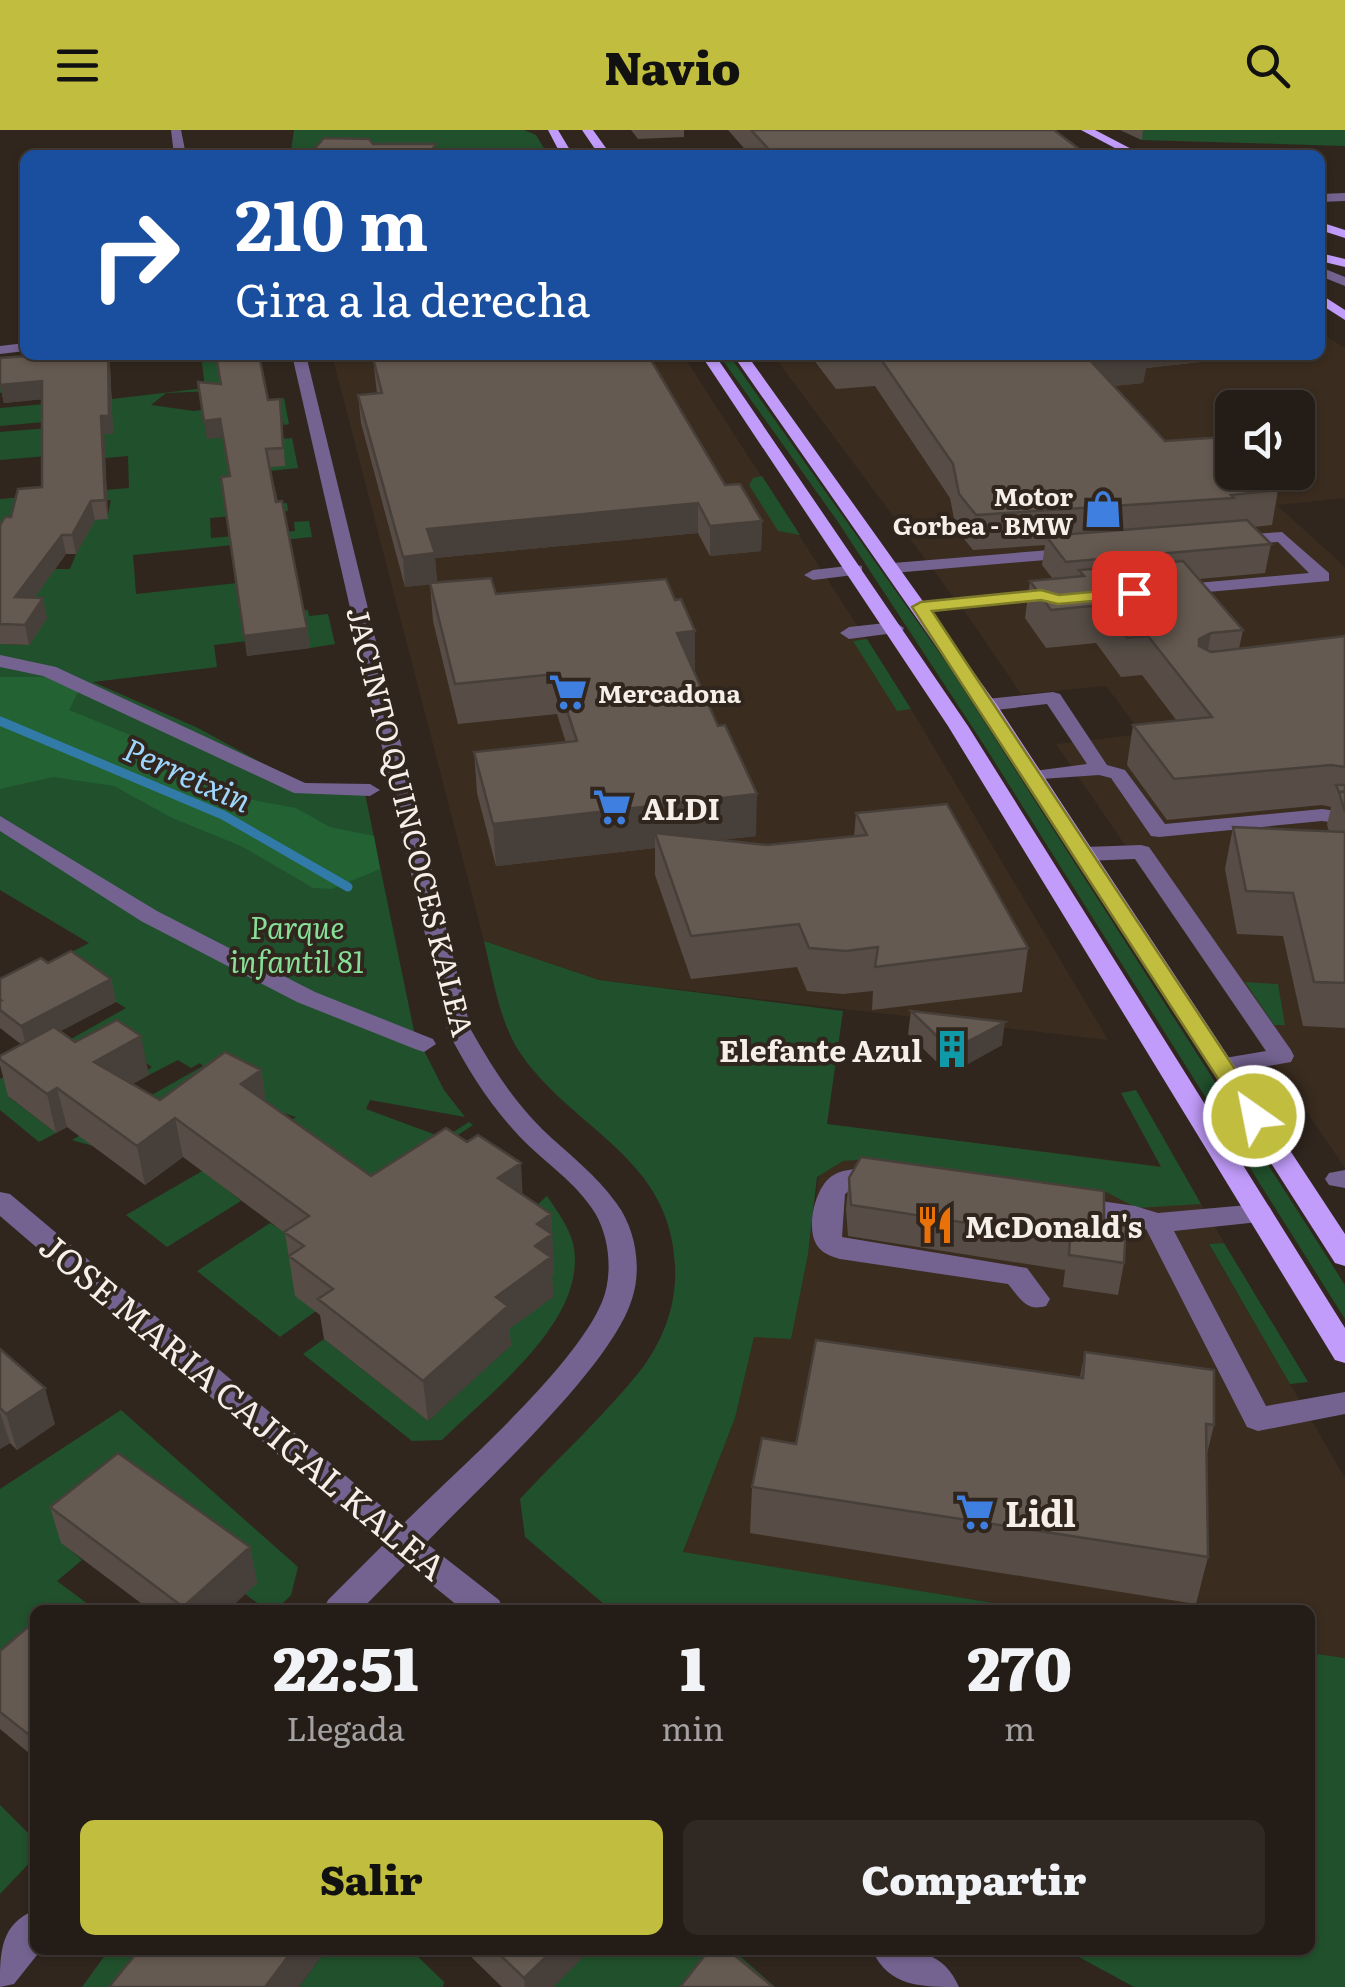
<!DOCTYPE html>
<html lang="es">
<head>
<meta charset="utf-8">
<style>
  body { margin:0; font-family:Literata,serif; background:#302923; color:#f1f3f6; height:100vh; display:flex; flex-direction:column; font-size:38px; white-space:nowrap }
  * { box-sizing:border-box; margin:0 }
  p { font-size:32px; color:#a3a1a1 }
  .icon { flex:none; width:55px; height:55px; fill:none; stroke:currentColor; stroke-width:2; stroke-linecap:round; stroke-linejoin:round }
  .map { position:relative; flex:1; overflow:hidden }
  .side { position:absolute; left:30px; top:1475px; width:1285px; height:350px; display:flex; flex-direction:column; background:#241c16; border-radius:15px; box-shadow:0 2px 8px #0004,0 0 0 2px #413a35 }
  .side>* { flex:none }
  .banner { position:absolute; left:20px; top:20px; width:1305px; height:210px; border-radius:15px; box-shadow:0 2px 8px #0004,0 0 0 2px #413a35; background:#1a4fa0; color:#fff; overflow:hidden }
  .tools { position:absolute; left:1215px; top:260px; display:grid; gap:20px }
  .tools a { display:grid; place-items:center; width:100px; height:100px; border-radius:15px; background:#241c16; box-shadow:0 2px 8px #0004,0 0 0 2px #413a35; font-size:50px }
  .pin { position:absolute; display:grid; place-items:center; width:85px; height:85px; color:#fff; margin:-42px; border-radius:20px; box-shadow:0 5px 15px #0006 }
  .me { position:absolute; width:110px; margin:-55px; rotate:327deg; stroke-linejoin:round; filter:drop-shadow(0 0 8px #0008) }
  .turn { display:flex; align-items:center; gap:35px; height:210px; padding:0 50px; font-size:45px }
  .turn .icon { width:130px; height:130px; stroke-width:2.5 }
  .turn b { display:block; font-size:70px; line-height:85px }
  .eta { display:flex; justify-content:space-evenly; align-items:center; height:170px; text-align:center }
  .eta b { font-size:60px; font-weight:800; line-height:70px }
  .primary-button { display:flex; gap:20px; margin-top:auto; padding:20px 50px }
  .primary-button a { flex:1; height:115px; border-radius:15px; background:#c1bd3f; color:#111; font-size:40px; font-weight:800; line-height:115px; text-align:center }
  .primary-button a+a { background:#302923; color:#f1f3f6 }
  header { display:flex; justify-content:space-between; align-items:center; height:130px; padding:0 50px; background:#c1bd3f; color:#111; font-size:45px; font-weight:800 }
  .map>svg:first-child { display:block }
  .built { fill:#3a2c1f; fill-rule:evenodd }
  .green { fill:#21502c }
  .forest { fill:#226233 }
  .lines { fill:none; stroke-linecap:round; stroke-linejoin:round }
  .stream { stroke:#327ba8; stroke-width:9 }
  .minor { fill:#746390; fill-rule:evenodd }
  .major { fill:#c19cfa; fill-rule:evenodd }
  .wall { fill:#574d46 }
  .shaded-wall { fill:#473f39 }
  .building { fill:#655a51; stroke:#473f39; stroke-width:2.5 }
  .route { fill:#c1bd3f; stroke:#7d7b29; stroke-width:2.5 }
  .labels { text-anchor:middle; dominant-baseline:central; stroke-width:8; stroke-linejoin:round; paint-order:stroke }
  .far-poi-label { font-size:25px; font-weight:bold; fill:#f5eee9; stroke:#30261e; text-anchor:end }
  .poi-label { font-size:30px; font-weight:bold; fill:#f5eee9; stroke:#30261e; text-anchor:start }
  .street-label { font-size:30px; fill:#f5eee9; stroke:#30261e }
  .park-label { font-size:30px; font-style:italic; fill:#86de97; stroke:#30261e }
  .water-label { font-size:32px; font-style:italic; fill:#9fd6fd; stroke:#30261e }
  .near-street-label { font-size:35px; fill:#f5eee9; stroke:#30261e }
  .near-poi-label { font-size:35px; font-weight:bold; fill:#f5eee9; stroke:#30261e; text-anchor:start }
</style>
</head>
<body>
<header><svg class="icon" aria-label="menu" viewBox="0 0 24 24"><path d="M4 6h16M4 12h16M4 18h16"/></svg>Navio<svg class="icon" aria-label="search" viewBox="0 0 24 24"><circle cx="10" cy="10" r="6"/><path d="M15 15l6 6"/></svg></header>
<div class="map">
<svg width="1345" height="1857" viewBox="0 0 1345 1857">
  <rect width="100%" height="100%" fill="#30261e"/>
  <path class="built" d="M1320 203 1345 218V368L1277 375 1345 437V1038L1056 614 1142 604 1106 556 1021 564 972 492 773 225H1320ZM1232 278H1298V342H1232Z
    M332 225H683L911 579 1108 910 599 850 484 811Z
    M826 994 1181 1039 1224 1113 1209 1115 1345 1348V1528L1310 1523V1480H1037L683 1423 735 1288 754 1207 791 1208 808 1124Z"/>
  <path class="green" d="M294 0H524L536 5 548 25 383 17 291 20Z
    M1121 0H1345V16L1141 10Z
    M72 225H109L110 237 76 239 75 262 111 259 112 269 205 258 201 225H223L222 257 215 261 166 263 151 275 194 281 284 268 289 294 284 295 281 287 205 298 207 308 224 307 227 314 292 308 298 338 248 343 276 374 287 373 288 381 210 388 211 408 295 401 294 392 309 391 312 407 133 425 136 464 256 451 242 486 308 480 309 486 328 484 335 514 310 518 305 504 214 515 217 537 93 552 198 598 293 650 311 654H363L414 901 444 960 465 987 370 970 366 979 444 1008 469 992 473 995 302 1108 316 1181 280 1207 197 1141 270 1093 275 1096 335 1057 216 1051 241 1071 167 1117 126 1085 296 987 267 978 135 990 93 1016 72 1010 203 936 200 933 191 938 178 930 149 945 145 942 152 937 133 924 9 967 56 1003 39 1012 0 980V949L126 878 116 872 0 859 89 813 0 760V514L29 515 0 439H70L76 424 72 391 107 389 111 370 68 372 29 392 0 394V369L129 358 128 326 105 328 104 303 47 326 0 330V302L60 297 44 292 0 296V278L45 274 48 238 0 263V233Z
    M719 225H729L948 535 1345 1155V1189L984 615 838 392Z
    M762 346 800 405 778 401 749 355 753 348Z
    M867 509 911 579 897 581 853 511Z
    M484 811 599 850 843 881 827 994 1161 1037 1121 963 1136 960 1201 1074 1137 1078 1106 1062 868 1029 843 1031 817 1047 808 1124 791 1209 754 1207 735 1288 683 1422 1037 1480H611L525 1407 520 1369C559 1327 604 1286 640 1241 664 1210 677 1174 675 1135 670 1028 577 1002 523 927 500 896 493 848 484 811Z
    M1245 852 1278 854 1285 895H1274Z
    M547 1066C557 1081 568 1095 573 1113 590 1189 490 1262 442 1310L412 1311 303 1224 324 1209 428 1291 510 1216 499 1207 514 1096Z
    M1224 1113 1308 1252 1290 1254 1209 1114Z
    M121 1280 298 1437 291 1465 276 1480H267L245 1464 62 1413 82 1430 57 1451 89 1475 83 1480H35V1522L0 1552V1359Z
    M1310 1523 1345 1528V1857H1134L1066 1820H1310Z
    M0 1675 35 1710V1727L0 1764Z
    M109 1820H176L147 1857H82Z
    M326 1820H411L444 1852 443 1857H299Z
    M590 1820H733L775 1857H553Z"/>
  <path class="forest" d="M0 547H45L78 562 69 580 133 606 154 633 232 666 296 678 330 697 374 706 380 739 332 759 313 758 241 716 172 688 114 656 53 647 0 659Z"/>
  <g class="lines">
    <path class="stream" d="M0 591 223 685 348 757"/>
    <path class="minor" d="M171 0H181L186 25H174Z
      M1345 63V71L1320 72V64Z
      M1320 137 1345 147V156L1320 146Z
      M25 213V221L0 224V216Z
      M292 225H306L471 900C492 937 512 969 542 999 568 1024 596 1044 617 1074 636 1100 642 1139 632 1169 611 1238 479 1357 426 1413L499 1470 504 1480H463L406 1434 361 1480H323L328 1470 383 1415 0 1086V1062L10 1064 403 1394C457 1340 574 1239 602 1172 613 1146 610 1108 595 1083 576 1052 545 1033 520 1007 489 974 468 940 447 900Z
      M1282 402 1329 443V451L1174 465 1165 460 1174 455 1309 443 1278 412 1235 415 1226 410 1235 405Z
      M1075 418 1081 419V427L893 443 884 438 893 433Z
      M856 435 862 436V444L813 450 804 445 813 440Z
      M1041 460 1068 469 1059 474 1041 470 921 482 912 477 921 472Z
      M895 492 904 498 902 502 849 509 840 503 849 497Z
      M0 525 56 537 305 653 370 654 380 660 370 666 294 663 43 546 0 537Z
      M1053 562 1060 564 1107 635 1125 640 1165 694 1322 679 1345 682V694L1322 691 1159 707 1151 706 1111 648 1099 645 1027 650 1024 646 1027 642 1087 634 1047 574 987 581 977 575 987 569Z
      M0 686 157 781 315 862 433 909 436 914 424 922 415 919 297 872 141 791 0 701Z
      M1141 715 1149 717 1291 920 1294 926 1291 932 1222 944 1213 942 1209 936 1213 930 1266 921 1135 729 1085 731 1074 724 1085 717Z
      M863 1038 889 1042 893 1048 889 1054 855 1057 845 1064 842 1107 1027 1138 1050 1169 1046 1176C1026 1182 1020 1168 1008 1154L840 1129C833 1127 824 1124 819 1118 804 1101 815 1057 832 1046 841 1040 853 1039 863 1038Z
      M1345 1040V1058L1329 1055 1325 1049 1329 1043Z
      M1073 1067 1135 1076 1158 1083 1259 1074 1269 1076 1273 1083 1269 1090 1259 1092 1174 1101 1266 1276 1345 1262V1284L1258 1301 1247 1297 1146 1099 1063 1083 1059 1076 1063 1069Z
      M35 1780V1820H41L14 1854 0 1857C0 1823 0 1794 35 1780Z
      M872 1820C909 1820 942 1817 959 1857 921 1857 889 1857 872 1820Z"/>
    <path class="major" d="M548 0H558L573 25H561Z
      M582 0H593L611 25H599Z
      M1081 0H1095L1143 25H1128Z
      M1320 92 1345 100V108L1320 100Z
      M1320 123 1345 129V137L1320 131Z
      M1320 164 1345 180V190L1320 174Z
      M701 225H715L968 596 1345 1198V1233L1335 1230 948 596Z
      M733 225H747L997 575 1345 1104V1136L1335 1133 978 576Z"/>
  </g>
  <path class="wall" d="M631 0H684V7L638 9Z
    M728 0H1054L1087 25H750Z
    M1120 0H1143L1142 10Z
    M41 225H108L110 236 113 304H104L108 389 95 390 76 424H66L34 468 47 488 29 515 0 514V395L11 387 42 357V269L4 273 0 256Z
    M810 225H1264L1146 238 1143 253 1114 256 1165 311 1278 360 1272 395 1254 397 1271 414 1265 443 1199 449 1243 500 1239 519 1345 506V898L1303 896 1283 806 1237 804 1225 739 1233 697 1329 701 1327 695 1331 677 1322 675 1167 690 1127 635 1133 595 1177 591 1142 545 1121 547 1096 513 1046 518 1025 488 1030 451 1053 449 1042 435 1045 415 973 420 956 399 950 368 875 256 836 259Z
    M373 228 725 355 762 391 761 421 710 426 698 403 435 428 437 452 496 464 675 470 695 501V540H693L756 706 720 710 767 715 854 707 856 683 1028 818 1022 862 872 880 873 861 843 864 807 861 797 837 691 849 655 745V718L496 736 477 663 474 622 566 613 557 584 458 594 433 491 430 454 405 457 361 293 358 265 377 264Z
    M198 252 221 254 268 270 282 287 285 336 270 337 307 498 310 518 247 526 229 346 223 307 207 309Z
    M48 833 111 849 116 872 60 901 75 912 149 945 132 954 160 970 261 940 266 972 371 1046 523 1065 551 1084 554 1144 552 1146 553 1167 509 1199 511 1215 428 1291 324 1209 320 1185 295 1166 285 1103 183 1027 145 1055 67 997 56 1003 8 966 0 935V926L22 915 0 898V849Z
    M911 881 1002 915 957 940 943 938 908 904Z
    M849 1048 1104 1093 1124 1133 1118 1165 1063 1157 1065 1140 848 1106 846 1079Z
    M0 1219 55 1294 17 1320 10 1313 0 1319Z
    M1085 1222 1214 1295 1207 1324 1208 1427 1196 1474 750 1403 752 1357 796 1314 1080 1247Z
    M50 1377 250 1417 257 1453 228 1480H150L61 1413Z
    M35 1491V1628L0 1599V1521Z
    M464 1820H590L553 1857H502Z"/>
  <path class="shaded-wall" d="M1320 188H1327L1320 219Z
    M108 225 110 236 113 304H104L108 389 105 370 101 286Z
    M1112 225H1264L1146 238 1143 253 1083 259 1087 227Z
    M42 251 45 269 4 273 0 255Z
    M220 289 223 307 207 309 204 291Z
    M91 371 95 390 76 424 72 405Z
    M698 373V403L435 428 437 454 405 457 403 427 427 399Z
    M762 391 761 421 710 426V396Z
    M62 405 66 424 20 487 15 467Z
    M43 468 47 488 29 515 25 495Z
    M307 498 310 518 247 526 244 506Z
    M695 501V540L677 542V503Z
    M1211 503 1204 541 1192 548 1199 509Z
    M757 664 756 706 660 717 655 703V718L496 736 493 694Z
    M111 849 116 872 27 919 21 896Z
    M1005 892 1002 915 957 940 959 916Z
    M141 906 149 945 103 971 94 932Z
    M261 940 267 978 241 954Z
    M57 958 67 997 56 1003 47 964Z
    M175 988 183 1027 145 1055 137 1016Z
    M521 1033 523 1072 498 1048Z
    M551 1084 554 1144 552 1146 553 1167 509 1199 511 1215 428 1291 423 1251 496 1167 535 1116 537 1094Z
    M45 1258 55 1294 17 1320 6 1284Z
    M0 1282 10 1313 0 1319Z
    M250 1417 257 1453 228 1480H184L183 1477Z
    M35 1598V1625L28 1604Z
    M293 1820H319L321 1827 299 1857H265Z
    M553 1820H590L553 1857H525L524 1848Z"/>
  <path class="building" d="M751 0H1054L1087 25H774Z
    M324 8 369 9 373 14H436L432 20 478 25H309Z
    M41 225H108L109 286H101L105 370 91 371 72 405H62L15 467 43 468 25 495 0 494V395L5 387H11L18 359 42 357V251L0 255V228Z
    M259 225 268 270 280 269 283 318 266 319 276 372 282 371 307 498 244 506 221 347 230 346 220 289 204 291 198 252 221 254 216 226Z
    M408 225H648L725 355 740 354 762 391 710 396 698 373 427 399 435 423 403 427 358 265 382 263 373 228Z
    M878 225H1112L1087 227 1165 311 1224 307 1232 315V342H1260L1278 360 1231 365 1234 368 976 385 959 364 953 334Z
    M1247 390 1271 414 1066 432 1046 406Z
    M1183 431 1243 500 1211 503 1199 509V516L1211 522 1345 506V637L1331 635 1174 649 1133 595 1212 587 1148 506 1127 508 1101 475 1051 480 1030 451 1084 446 1079 440Z
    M491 448 496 464 666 449 675 470 681 469 695 501 677 503 718 596 725 595 757 664 493 694 474 622 577 611 555 544 455 554 430 453Z
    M1336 655H1345V661L1339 662Z
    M1339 662H1345V682Z
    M947 674 1028 818 875 837 878 817 846 821 809 818 799 794 691 806 655 703 767 715 867 705 856 683Z
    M1233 697 1345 702V853L1314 852 1293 763 1246 761Z
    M71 821 111 849 21 896 0 880V870H1L0 869V849L41 828 48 833Z
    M911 881 1005 892 959 916 946 915Z
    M117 890 141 906 94 932 160 970 225 922 261 940 241 954 371 1046 446 998 467 1012 478 1005 521 1033 498 1048 551 1084 537 1094 552 1104 535 1116 551 1127 496 1167 508 1176 423 1251 318 1169 333 1159 289 1126 304 1116 284 1102 309 1086 175 988 137 1016 57 958 47 964 0 929V926L54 897 75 912Z
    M861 1027 1104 1061V1093L1126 1096 1124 1133 1069 1125 1070 1109 851 1075 849 1048Z
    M816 1210 1083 1248 1085 1222 1214 1240V1295L1206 1294 1208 1427 752 1357 762 1308 796 1314Z
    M0 1219 45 1258 6 1284 0 1278Z
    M118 1323 250 1417 183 1477 50 1377Z
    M35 1491V1598L28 1604 0 1582V1521Z
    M139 1820H293L265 1857H109Z
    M495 1820H553L524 1848Z
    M709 1820H728L773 1857H680Z"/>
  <path class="route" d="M1134 458 1142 463 1140 467 1058 474 1041 470 932 481 1266 986 1254 994 1246 992 912 477 921 472 1041 460 1059 465Z"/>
  <defs>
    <g id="shop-bare" transform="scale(3)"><path d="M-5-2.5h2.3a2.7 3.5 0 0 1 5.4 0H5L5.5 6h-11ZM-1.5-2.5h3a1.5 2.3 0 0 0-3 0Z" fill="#3f7fe0" stroke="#30261e" stroke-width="2.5" paint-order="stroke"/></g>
    <g id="supermarket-bare" transform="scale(3)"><path d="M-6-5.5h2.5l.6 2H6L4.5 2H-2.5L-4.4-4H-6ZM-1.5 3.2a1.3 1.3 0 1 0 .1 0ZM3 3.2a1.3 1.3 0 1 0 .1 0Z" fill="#3f7fe0" stroke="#30261e" stroke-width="2.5" paint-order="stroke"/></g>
    <g id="building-bare" transform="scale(3)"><path d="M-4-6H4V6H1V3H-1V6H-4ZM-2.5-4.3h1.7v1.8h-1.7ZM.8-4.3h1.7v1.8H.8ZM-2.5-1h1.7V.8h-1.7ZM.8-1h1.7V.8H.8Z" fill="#0f9aa8" stroke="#30261e" stroke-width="2.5" paint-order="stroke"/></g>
    <g id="restaurant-bare" transform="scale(3)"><path d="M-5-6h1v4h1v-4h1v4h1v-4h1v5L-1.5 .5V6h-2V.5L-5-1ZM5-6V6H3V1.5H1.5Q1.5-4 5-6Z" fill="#e8710a" stroke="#30261e" stroke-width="2.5" paint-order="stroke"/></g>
  </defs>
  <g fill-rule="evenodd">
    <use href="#shop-bare" x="1103" y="379"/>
    <use href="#supermarket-bare" x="568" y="562"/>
    <use href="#supermarket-bare" x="612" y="677"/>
    <use href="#building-bare" x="952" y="919"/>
    <use href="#restaurant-bare" x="935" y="1095"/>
    <use href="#supermarket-bare" x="975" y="1382"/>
  </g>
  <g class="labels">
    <g class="far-poi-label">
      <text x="1073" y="365">Motor<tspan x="1073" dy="29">Gorbea - BMW</tspan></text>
      <text x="598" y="562" text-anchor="start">Mercadona</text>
    </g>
    <g class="poi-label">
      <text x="642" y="677">ALDI</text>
      <text x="922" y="919" text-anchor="end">Elefante Azul</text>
      <text x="965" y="1095">McDonald's</text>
    </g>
    <g class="street-label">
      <text transform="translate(412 691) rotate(76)">JACINTO QUINCOCES KALEA</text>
    </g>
    <g class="park-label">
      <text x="297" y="796">Parque<tspan x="297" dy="34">infantil 81</tspan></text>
    </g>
    <g class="water-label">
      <text transform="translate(188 643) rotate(24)">Perretxin</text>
    </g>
    <g class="near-street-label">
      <text transform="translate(244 1275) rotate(40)">JOSE MARIA CAJIGAL KALEA</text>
    </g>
    <g class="near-poi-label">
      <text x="1005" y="1382">Lidl</text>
    </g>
  </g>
</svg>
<div class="tools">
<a><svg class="icon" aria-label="sound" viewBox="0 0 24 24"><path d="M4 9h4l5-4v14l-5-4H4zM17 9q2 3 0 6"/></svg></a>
</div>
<div class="pin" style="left:1134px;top:463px;background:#d93025"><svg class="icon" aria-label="arrive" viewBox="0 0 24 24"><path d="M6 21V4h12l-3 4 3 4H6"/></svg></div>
<svg class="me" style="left:1254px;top:986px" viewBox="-20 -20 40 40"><circle r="17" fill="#c1bd3f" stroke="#fff" stroke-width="3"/><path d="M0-11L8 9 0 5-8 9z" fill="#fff"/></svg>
<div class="banner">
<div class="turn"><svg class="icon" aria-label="right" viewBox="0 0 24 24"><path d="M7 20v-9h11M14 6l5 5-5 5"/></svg><div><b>210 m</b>Gira a la derecha</div></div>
</div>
<section class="side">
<div class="eta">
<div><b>22:51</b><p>Llegada</p></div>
<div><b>1</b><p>min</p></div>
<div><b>270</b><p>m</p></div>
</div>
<div class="primary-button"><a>Salir</a><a>Compartir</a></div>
</section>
</div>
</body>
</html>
